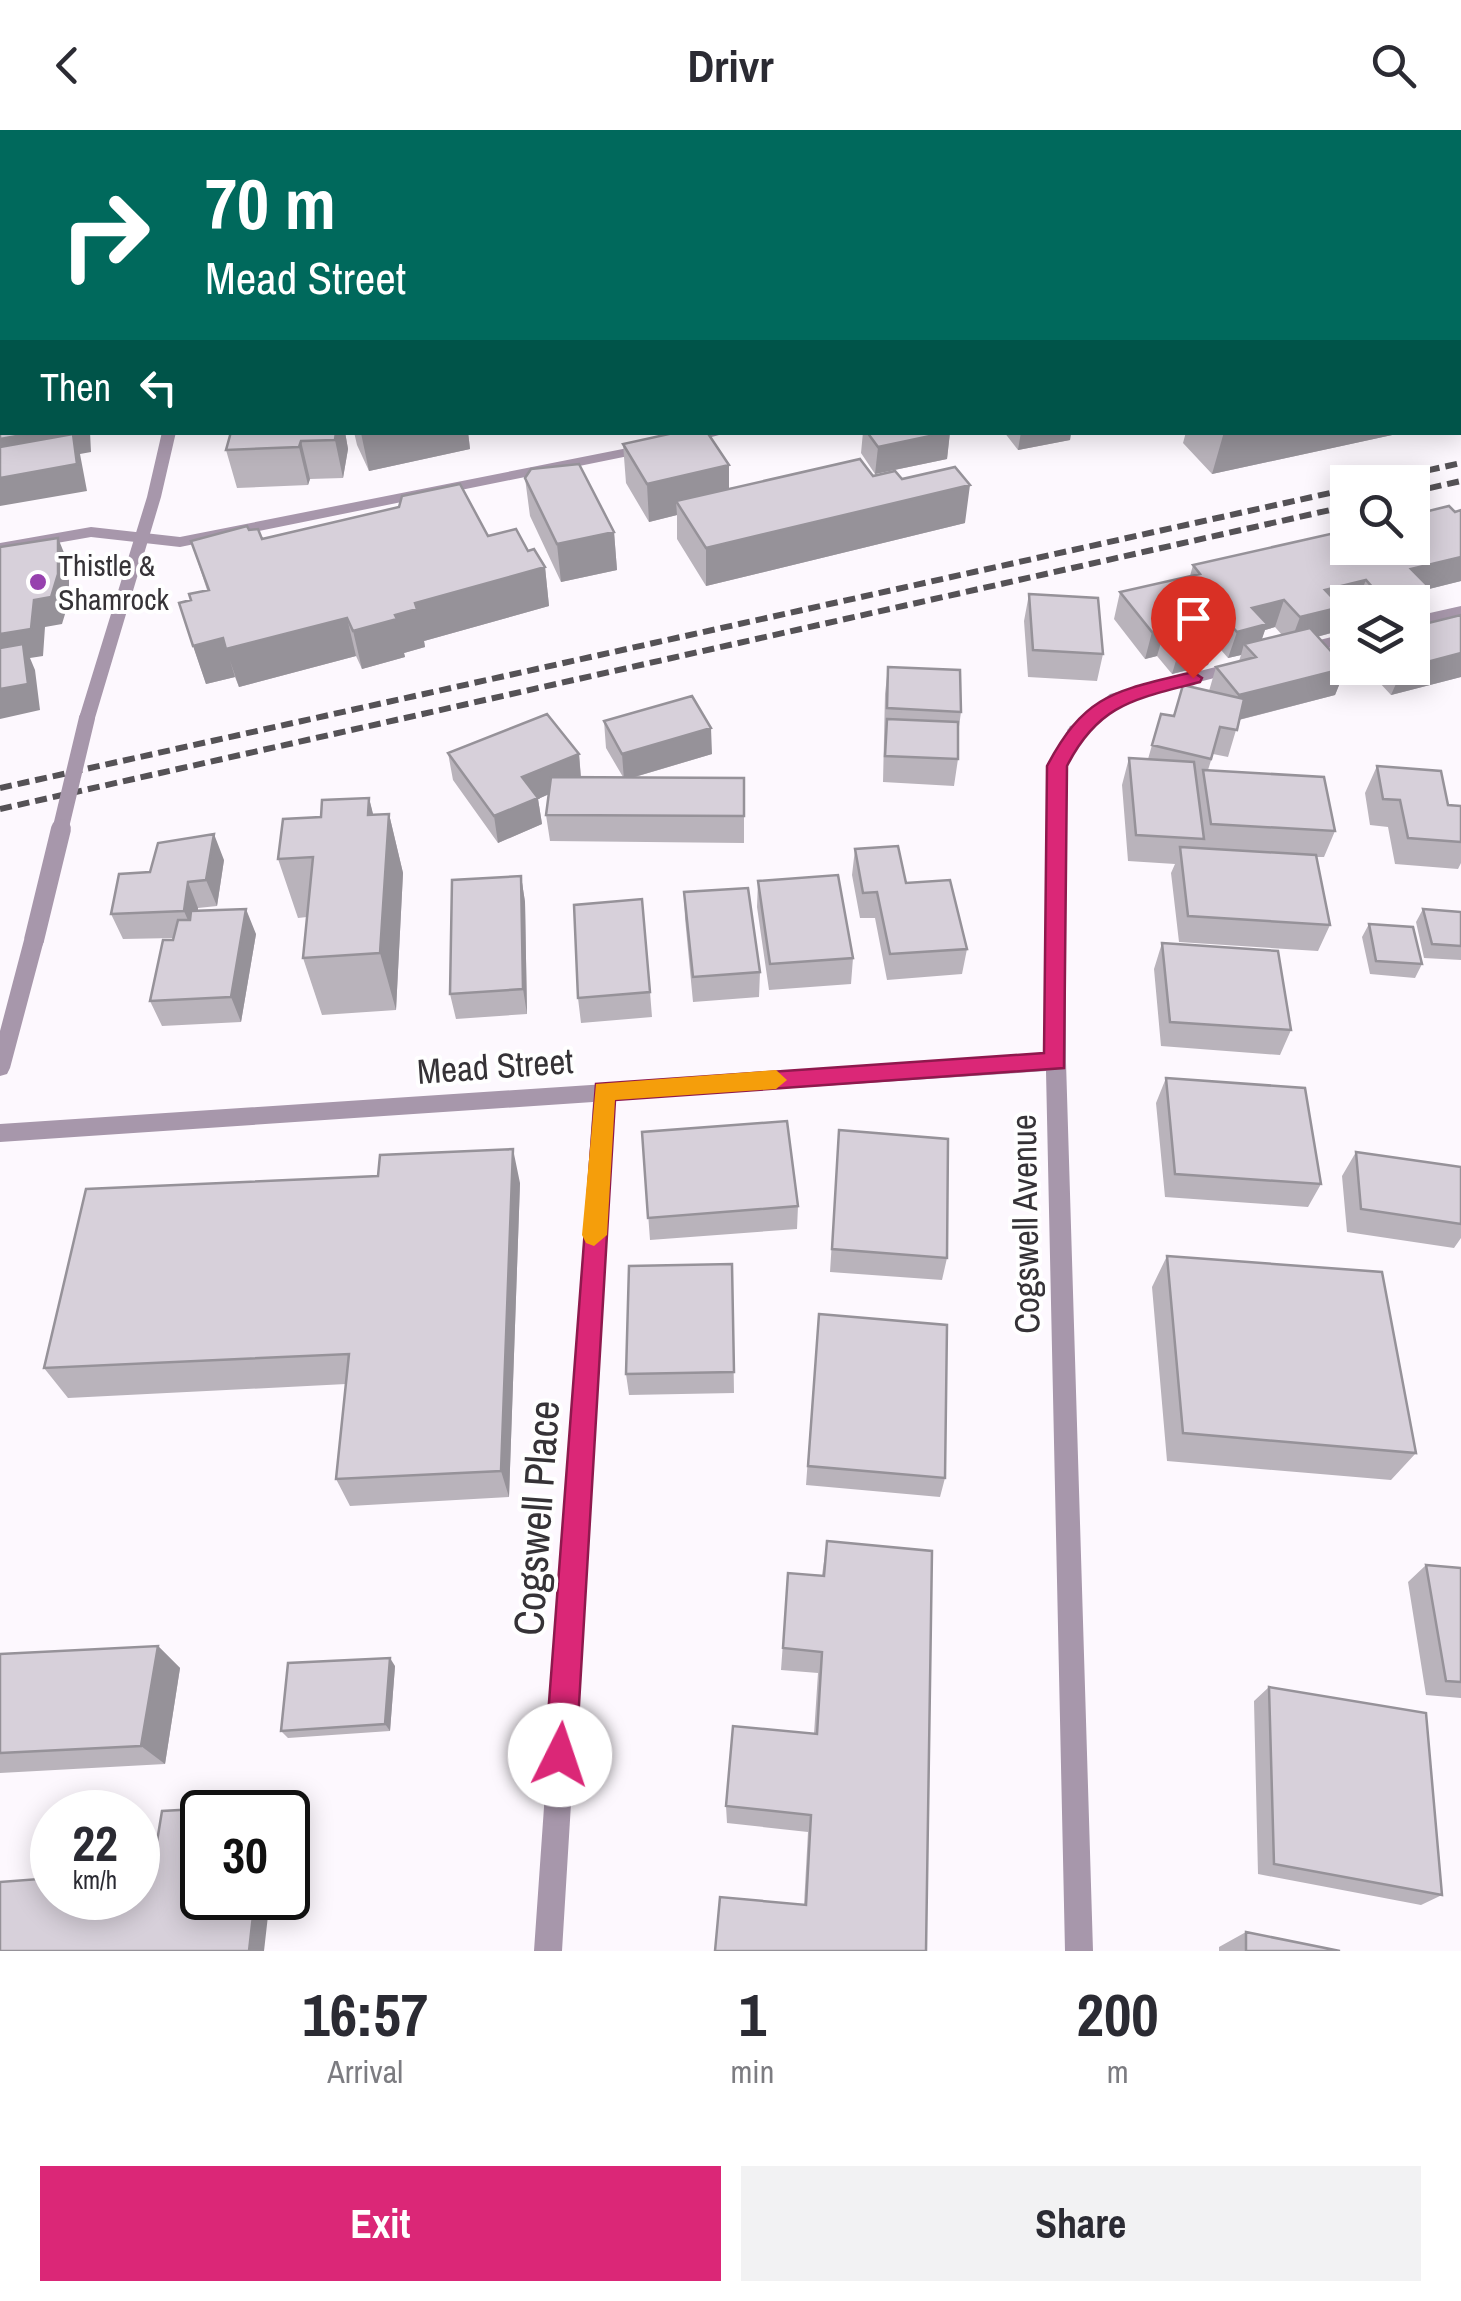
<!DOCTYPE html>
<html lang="en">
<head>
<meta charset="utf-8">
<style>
  body { margin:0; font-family:"Archivo Narrow",sans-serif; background:#f2f2f3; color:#2b2b33; height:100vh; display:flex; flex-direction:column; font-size:38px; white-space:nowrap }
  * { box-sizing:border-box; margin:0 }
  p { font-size:32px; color:#7c7c81 }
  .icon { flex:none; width:55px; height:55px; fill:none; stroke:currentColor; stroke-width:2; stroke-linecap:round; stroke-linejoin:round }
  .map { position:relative; height:1821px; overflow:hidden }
  .sheet { display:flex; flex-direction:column; background:#fff; flex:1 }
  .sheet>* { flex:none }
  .banner { position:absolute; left:0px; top:0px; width:1462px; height:305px; box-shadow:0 5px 25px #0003; background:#00695c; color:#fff; overflow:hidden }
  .buttons { position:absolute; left:1330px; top:335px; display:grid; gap:20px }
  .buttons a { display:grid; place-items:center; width:100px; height:100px; border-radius:0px; background:#fff; box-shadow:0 5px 25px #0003; font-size:50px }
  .speed { position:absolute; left:30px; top:1660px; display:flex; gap:20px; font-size:50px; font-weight:700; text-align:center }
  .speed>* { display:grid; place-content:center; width:130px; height:130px; border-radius:50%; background:#fff; box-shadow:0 5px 25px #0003; line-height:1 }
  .speed small { font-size:25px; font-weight:400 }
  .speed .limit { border:5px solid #111; border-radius:15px; background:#fff; color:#111 }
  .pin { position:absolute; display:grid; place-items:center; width:85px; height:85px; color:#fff; margin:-102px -42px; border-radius:50% 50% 50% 0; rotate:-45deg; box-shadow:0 0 10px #0007 }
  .pin .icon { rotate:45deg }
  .me { position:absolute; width:110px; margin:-55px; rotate:4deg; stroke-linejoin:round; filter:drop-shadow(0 0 8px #0008) }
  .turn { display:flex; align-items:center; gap:35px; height:210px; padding:0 40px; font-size:45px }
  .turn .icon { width:130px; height:130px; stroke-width:2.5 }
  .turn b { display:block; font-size:70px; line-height:85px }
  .then { display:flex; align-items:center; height:95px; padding:0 40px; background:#0003; gap:20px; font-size:38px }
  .eta { display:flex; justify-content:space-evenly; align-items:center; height:170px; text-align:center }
  .eta b { font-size:60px; font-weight:800; line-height:70px }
  .button { display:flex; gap:20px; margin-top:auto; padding:20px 40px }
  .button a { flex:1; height:115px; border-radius:0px; background:#db2777; color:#fff; font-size:40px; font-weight:800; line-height:115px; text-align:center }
  .button a+a { background:#f2f2f3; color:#2b2b33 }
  header { display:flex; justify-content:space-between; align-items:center; height:130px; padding:0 40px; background:#fff; font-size:45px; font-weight:800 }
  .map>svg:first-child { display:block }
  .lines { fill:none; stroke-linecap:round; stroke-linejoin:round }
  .service { fill:#a797ab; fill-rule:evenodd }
  .minor { fill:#a797ab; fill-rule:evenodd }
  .tertiary { fill:#a797ab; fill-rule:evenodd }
  .rail { stroke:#555256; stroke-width:6; stroke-dasharray:12 6; stroke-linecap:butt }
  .tertiary-bridge-far1 { stroke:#a797ab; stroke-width:16 }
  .tertiary-bridge { stroke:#a797ab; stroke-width:20 }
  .wall { fill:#b9b3bb; fill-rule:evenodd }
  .shaded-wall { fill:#969299 }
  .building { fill:#d7d0da; stroke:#969299; stroke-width:2.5 }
  .route { fill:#db2777; stroke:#8e194d; stroke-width:2.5 }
  .slow { fill:#f59e0b }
  .poi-dot { fill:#9741ae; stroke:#fff; stroke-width:4 }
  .labels { text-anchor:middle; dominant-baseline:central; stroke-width:8; stroke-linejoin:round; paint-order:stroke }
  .far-poi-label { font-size:30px; fill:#363337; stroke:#fff; text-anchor:start }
  .street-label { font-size:35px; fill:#363337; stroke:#fff }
  .near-street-label { font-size:42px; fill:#363337; stroke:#fff }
</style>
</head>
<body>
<header><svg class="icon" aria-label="back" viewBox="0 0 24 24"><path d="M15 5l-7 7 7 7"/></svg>Drivr<svg class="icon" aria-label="search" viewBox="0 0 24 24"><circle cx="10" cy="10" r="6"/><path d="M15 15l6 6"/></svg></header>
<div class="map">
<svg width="1461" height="1821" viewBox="0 0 1461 1821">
  <rect width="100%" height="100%" fill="#fdf8fe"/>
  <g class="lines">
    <path class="service" d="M1461 476V486L1412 497V487Z
      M1348 503V513L1301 525 1293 520 1295 516Z
      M1239 531 1245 532V540L1122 572 1082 604H1070L1067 600 1110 564Z"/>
    <path class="minor" d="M0 76 2 77V84H0Z
      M1460 149H1461V157H1460Z
      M701 302H730L686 314 679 310Z
      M648 314 655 318 653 321 180 417 91 407 0 423V413L91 397 180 407Z
      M1076 594 1085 600 1066 636V932L1093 1821H1065L1046 941 614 970 562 1821H534L593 972 0 1012V994L1046 925 1048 636 1070 596Z"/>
    <path class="tertiary" d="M162 302H176L161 367 95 588 87 594 79 588 147 367Z
      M34 803 44 810 10 938 7 944 0 946V901L24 810Z"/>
    <path class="rail" d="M1375 352 1461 333
      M1412 362 1461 351
      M0 658 1348 359
      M0 679 1348 376"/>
    <path class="tertiary-bridge-far1" d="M60 701 87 588"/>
    <path class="tertiary-bridge" d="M34 810 61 699"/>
  </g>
  <path class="wall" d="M180 0H232L227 2H186Z
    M313 0H451L447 2H308Z
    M1138 0H1256L1259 2H1137Z
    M1279 0H1342L1345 2H1282Z
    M231 302H345L348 319 343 348 310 349 308 355 237 358 226 320Z
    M354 302H468L470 319 369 341 357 315Z
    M863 302H950L947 329 875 344 861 323Z
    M1004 302H1071L1070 310 1018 320Z
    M1186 302H1406L1212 344 1183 313Z
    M623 314 729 335V358L873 346 902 349 965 393 706 456 677 409V385L649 392 626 353Z
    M525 348 614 402 617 440 561 452 530 386Z
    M1461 380V451L1425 460 1416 482 1412 483V472H1348L1340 481 1331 503 1317 507 1346 538 1335 565 1239 590 1228 627 1213 624 1208 640 1335 701 1324 727H1316L1330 795 1318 821 1179 812 1171 743 1175 734 1128 731 1122 655 1129 628 1148 629 1152 615 1174 586 1209 561 1216 537 1239 531 1241 525 1228 528 1215 513 1208 535 1172 544 1157 526 1145 529 1114 489 1120 462 1190 446 1193 435ZM1275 497 1282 505 1261 510 1265 500Z
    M249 400 262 409 488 406 528 421 545 437 549 476 424 511 425 517 404 523 405 527 362 539 356 526 239 557 235 547 206 554 179 473 191 470 207 460 191 411Z
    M1029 464 1103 524 1097 551 1028 547 1024 491Z
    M1461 485V547L1391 565 1366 538H1412Z
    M888 537 961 582 958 604V629L954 656 883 652 885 564Z
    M604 591 712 624 635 647 744 648V713L550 711 546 685 549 664 538 669 542 694 498 713 453 650 448 623 579 624 581 647H623L606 618Z
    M1377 636 1448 675 1461 676V733L1458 739 1395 734 1388 697 1370 695 1365 663Z
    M369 668 373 685 389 684 403 743 396 880 322 885 303 828 307 787 298 788 278 729 321 687Z
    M855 719 967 819 962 844 887 850 875 788H860L852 745Z
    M224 730 217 776 198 778V781L256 804 241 892 162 896 150 871 174 808 123 809 111 784 150 742Z
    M521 746 525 772 527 884 456 889 450 864Z
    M758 751 853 828 851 854 769 860 757 777Z
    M684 762 760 842 759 867 693 872 685 788Z
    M1423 779 1461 782V830L1424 828 1416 792Z
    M1369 794 1422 834 1415 848 1370 844 1362 807Z
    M1162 813 1291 900 1280 925 1161 916 1154 839Z
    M650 862 652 887 581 893 578 868Z
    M1166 948 1321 1054 1308 1077 1165 1067 1156 973Z
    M839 1000 947 1128 942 1150 830 1142Z
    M642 1002 798 1076 797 1099 650 1110Z
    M1356 1022 1461 1037V1108L1454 1118 1347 1102 1342 1046Z
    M520 1053 509 1367 350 1376 336 1349 346 1254 68 1268 44 1238Z
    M1167 1126 1416 1323 1391 1350 1167 1331 1152 1157Z
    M732 1134 734 1263 629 1265 626 1244Z
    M817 1206 945 1348 940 1367 806 1355Z
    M827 1411 926 1821 804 1775 808 1702 727 1693 726 1676 814 1604 818 1543 781 1540 788 1443 822 1445Z
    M1426 1435 1461 1438V1568L1426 1565 1408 1452Z
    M158 1516 180 1538 165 1634 0 1643V1524Z
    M395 1536 390 1601 288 1608 281 1601Z
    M1269 1557 1442 1765 1421 1775 1258 1744 1254 1571Z
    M1246 1802 1340 1821H1219V1817Z"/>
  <path class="shaded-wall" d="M12 0H29L30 2H6Z
    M207 0H232L227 2H208Z
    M418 0H451L447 2H418Z
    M847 0H881V2H847Z
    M889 0H915L889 2Z
    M1367 0H1400L1393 2H1366Z
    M2 4V33L0 34V5Z
    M1461 77V113H1460V80Z
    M2 102V132L0 133V103Z
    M2 231V290L0 283V232Z
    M1460 236H1461L1460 291Z
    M39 302H90L91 322 80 324 87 361 0 376V309Z
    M336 302H345L348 319 343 348 335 310Z
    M468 302 470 319 369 341 361 303Z
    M950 302 947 329 875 344 878 317Z
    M1021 302H1071L1070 310 1018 320Z
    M1224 302H1406L1212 344Z
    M301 311 310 349 308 355 299 317Z
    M729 335V373L676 371 677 385 649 392 647 354Z
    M970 355 965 393 706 456V418Z
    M614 402 617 440 561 452 557 414Z
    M58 408 69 435V471L62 494 45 497 43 526 30 528 35 540 40 580 0 589V504L34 470Z
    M1461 427V451L1425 460 1416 482 1412 483V472H1379L1381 467 1411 439Z
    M545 437 549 476 424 511 425 517 404 523 405 527 362 539 353 501 395 485 415 473Z
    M1366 450 1357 472H1348V479L1340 481 1331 503 1290 514 1300 487 1325 460Z
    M1284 470 1275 497 1265 500 1258 521 1244 514 1241 525 1228 528 1237 502 1252 478Z
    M1222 485 1208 535 1172 544 1180 517 1202 490Z
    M347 488 356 526 239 557 226 519Z
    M1165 499 1157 526 1145 529 1152 502Z
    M223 508 235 547 206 554 193 516Z
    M1461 523V547L1391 565 1403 538H1412V536Z
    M1346 538 1335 565 1230 592 1239 565Z
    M711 598 712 624 624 650 622 624Z
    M579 624 581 650 538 669 542 694 498 713 494 686 522 647Z
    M369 668 384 727 368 685Z
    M389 684 403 743 396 880 380 823Z
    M214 704 224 730 217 776 206 750Z
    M521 746 525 772 527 884 523 859Z
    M188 752 198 778 195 807 184 781Z
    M246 779 256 804 241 892 231 867Z
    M513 1019 520 1053 509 1367 501 1341Z
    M158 1516 180 1538 165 1634 141 1616Z
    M390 1528 395 1536 390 1601 385 1594Z
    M267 1675 275 1682H266Z
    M255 1768H270L264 1821H249Z"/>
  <path class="building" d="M49 0H95L101 2H43Z
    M313 0H392L388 2H308Z
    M608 0H694L696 2H610Z
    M736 0H764L766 2H726Z
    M786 0H828L829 1 788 2Z
    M1148 0H1207L1210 2H1151Z
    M1218 0H1256L1259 2H1221Z
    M1298 0H1342L1345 2H1302Z
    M1460 20 1461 21V54L1460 53Z
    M2 119V149L0 150V120Z
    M2 161V187L0 188V162Z
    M1461 186V236H1460V187Z
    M0 200H2V231L0 232Z
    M0 279H2V302H39L0 309Z
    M231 302H336L335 310 301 311 299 317 226 320Z
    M678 302H707L729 335 647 354 623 314Z
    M867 302H949L878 317Z
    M73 304 77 334 0 348V317Z
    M860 329 873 346 895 341 902 349 955 337 970 355 706 418 676 371Z
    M579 334 614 402 557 414 525 348 531 339Z
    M460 354 488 406 516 399 528 421 534 419 545 437 415 473 417 479 395 485 397 489 353 501 347 488 226 519 223 508 193 516 179 473 191 470 189 464 209 460 191 411 247 396 249 400 258 399 262 409 399 377 402 366Z
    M1449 376 1455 382 1461 380V427L1411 439 1427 455 1381 467 1366 450 1325 460 1341 477 1300 487 1284 470 1252 478 1267 494 1237 502 1222 485 1202 490 1216 508 1180 517 1165 499 1152 502 1120 462 1200 444 1193 435 1348 400V418H1412V385Z
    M58 408V444L51 467 34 470 31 499 0 504V417Z
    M1029 464 1098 468 1103 524 1033 520Z
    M1461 485V523L1412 536V497Z
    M1310 498 1346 538 1239 565 1216 537 1256 527 1244 514Z
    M23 514 28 554 0 559V518Z
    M888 537 960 540 961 582 887 578Z
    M1183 555 1244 569 1237 600 1220 597 1211 629 1152 615 1161 584 1174 586Z
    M692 566 711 598 622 624 604 591Z
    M547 584 579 624 522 647 538 668 494 686 448 623Z
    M887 589 958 592V629L885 626Z
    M1129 628 1194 632 1204 709 1136 705Z
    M1377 636 1441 641 1448 675 1461 676V712L1408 708 1400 670 1383 669Z
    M1203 640 1324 647 1335 701 1211 694Z
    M551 647 744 648V686L546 685Z
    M369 668 368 685 389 684 380 823 303 828 313 727 278 729 283 689 321 687 322 670Z
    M214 704 206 750 188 752 184 781 111 784 119 744 150 742 158 713Z
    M898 716 906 753 950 750 967 819 890 824 877 762 863 763 855 719Z
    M1180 717 1316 725 1330 795 1188 786Z
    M838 745 853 828 770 834 758 751Z
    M521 746 523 859 450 864 452 750Z
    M748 758 760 842 693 847 684 762Z
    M642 769 650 862 578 868 574 775Z
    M246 779 231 867 150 871 163 810H173L178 790H190L191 781Z
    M1423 779 1461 782V816L1432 814Z
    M1369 794 1413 797 1422 834 1376 831Z
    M1162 813 1278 821 1291 900 1170 892Z
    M1166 948 1305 958 1321 1054 1175 1044Z
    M787 991 798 1076 648 1088 642 1002Z
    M839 1000 948 1009 947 1128 832 1119Z
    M513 1019 501 1341 336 1349 349 1224 44 1238 86 1059 378 1046 380 1025Z
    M1356 1022 1461 1037V1094L1361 1079Z
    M1167 1126 1382 1142 1416 1323 1183 1303Z
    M732 1134 734 1242 626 1244 629 1136Z
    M819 1184 947 1195 945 1348 808 1336Z
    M827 1411 932 1421 926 1821H715L720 1767 806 1775 811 1685 726 1676 733 1596 817 1604 822 1522 783 1518 788 1443 824 1446Z
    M1426 1435 1461 1438V1552L1446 1551Z
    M158 1516 141 1616 0 1623V1524Z
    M390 1528 385 1594 281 1601 288 1533Z
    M1269 1557 1426 1583 1442 1765 1274 1734Z
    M267 1675 266 1682H202V1768H255L249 1821H0V1752L52 1748V1768H138V1743L152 1742 162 1681Z
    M1246 1802 1340 1821H1246Z"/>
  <path class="route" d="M1193 542 1202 548 1200 552C1136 569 1099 573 1067 636L1064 938 615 970 576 1625 571 1636 560 1640 550 1636 545 1625 596 954 1044 923 1047 636C1086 562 1117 561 1193 542Z"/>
  <path class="slow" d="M776 940 787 950 776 959 615 970 607 1105 594 1116 586 1113 582 1105 596 954Z"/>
  <circle class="poi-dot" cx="38" cy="452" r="10"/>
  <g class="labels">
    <g class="far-poi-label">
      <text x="58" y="435">Thistle &amp;<tspan x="58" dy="34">Shamrock</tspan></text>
    </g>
    <g class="street-label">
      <text transform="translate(495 936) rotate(-4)">Mead Street</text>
      <text transform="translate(1025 1094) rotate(-91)">Cogswell Avenue</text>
    </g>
    <g class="near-street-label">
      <text transform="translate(536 1388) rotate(-86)">Cogswell Place</text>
    </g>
  </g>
</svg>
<div class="buttons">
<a><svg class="icon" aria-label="search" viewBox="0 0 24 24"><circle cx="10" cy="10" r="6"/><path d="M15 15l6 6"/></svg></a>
<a><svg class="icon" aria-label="layers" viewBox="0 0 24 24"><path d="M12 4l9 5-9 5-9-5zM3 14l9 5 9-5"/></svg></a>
</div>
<div class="speed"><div>22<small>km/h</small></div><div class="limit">30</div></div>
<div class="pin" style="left:1193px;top:548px;background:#d93025"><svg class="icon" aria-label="arrive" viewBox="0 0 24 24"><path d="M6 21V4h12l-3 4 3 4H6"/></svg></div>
<svg class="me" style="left:560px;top:1625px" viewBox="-20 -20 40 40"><circle r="19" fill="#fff"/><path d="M0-13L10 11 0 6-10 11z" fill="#db2777"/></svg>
<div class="banner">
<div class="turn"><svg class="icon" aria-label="right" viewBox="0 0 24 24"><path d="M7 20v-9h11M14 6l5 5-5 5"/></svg><div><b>70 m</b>Mead Street</div></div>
<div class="then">Then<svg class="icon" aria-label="left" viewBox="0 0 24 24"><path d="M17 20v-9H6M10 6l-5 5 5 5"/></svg></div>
</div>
</div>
<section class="sheet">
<div class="eta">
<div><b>16:57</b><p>Arrival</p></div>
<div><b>1</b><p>min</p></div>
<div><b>200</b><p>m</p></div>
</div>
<div class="button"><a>Exit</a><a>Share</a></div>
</section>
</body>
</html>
